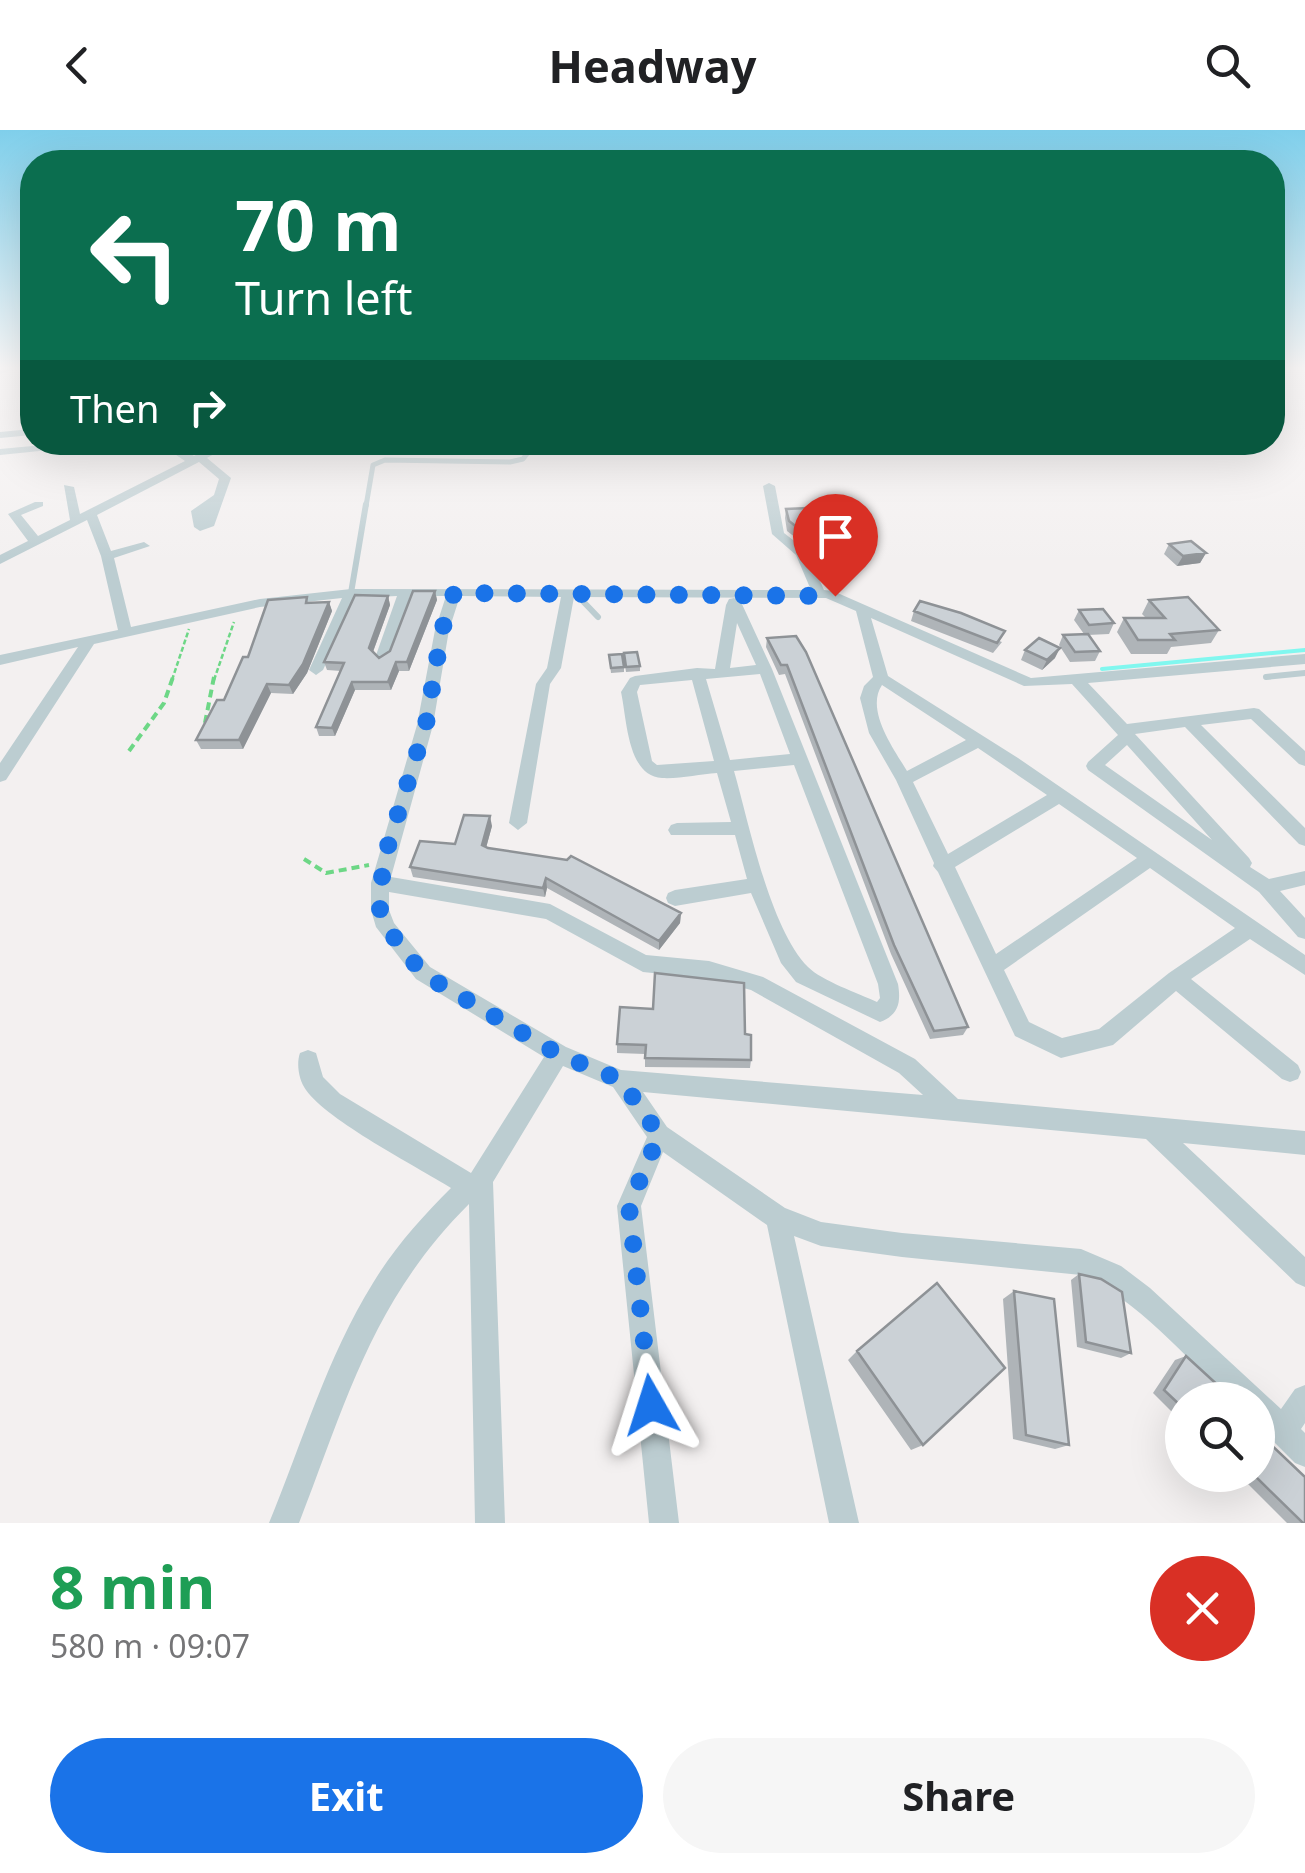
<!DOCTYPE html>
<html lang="en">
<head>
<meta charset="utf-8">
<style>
  body { margin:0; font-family:"Noto Sans",sans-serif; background:#f6f6f6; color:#202124; height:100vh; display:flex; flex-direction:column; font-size:38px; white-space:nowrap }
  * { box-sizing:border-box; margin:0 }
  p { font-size:32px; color:#757577 }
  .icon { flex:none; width:55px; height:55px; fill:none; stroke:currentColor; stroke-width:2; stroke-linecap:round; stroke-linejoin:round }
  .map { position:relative; height:1393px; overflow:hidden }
  .sheet { display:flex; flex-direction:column; background:#fff; flex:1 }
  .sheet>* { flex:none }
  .top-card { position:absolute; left:20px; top:20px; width:1265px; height:305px; border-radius:40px; box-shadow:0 10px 40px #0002; background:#0b6e4f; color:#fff; overflow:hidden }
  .buttons { position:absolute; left:1165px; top:1252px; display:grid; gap:20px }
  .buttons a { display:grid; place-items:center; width:110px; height:110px; border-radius:50%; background:#fff; box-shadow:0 10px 40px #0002; font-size:50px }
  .pin { position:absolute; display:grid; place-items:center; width:85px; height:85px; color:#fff; margin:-102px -42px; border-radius:50% 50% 50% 0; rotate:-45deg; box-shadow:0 0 10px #0007 }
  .pin .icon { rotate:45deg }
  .me { position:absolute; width:110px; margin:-55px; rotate:354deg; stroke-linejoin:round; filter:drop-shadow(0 0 8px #0008) }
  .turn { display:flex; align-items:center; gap:35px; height:210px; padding:0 50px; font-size:45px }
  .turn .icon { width:130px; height:130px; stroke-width:2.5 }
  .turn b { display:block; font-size:70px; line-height:85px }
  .then { display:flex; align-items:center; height:95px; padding:0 50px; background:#0003; gap:20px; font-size:38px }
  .round { display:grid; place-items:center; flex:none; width:105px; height:105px; border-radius:52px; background:#f6f6f6 }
  .headline { display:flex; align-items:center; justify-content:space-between; height:170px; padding:0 50px }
  h1 { font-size:60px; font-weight:700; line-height:75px; color:#1e9e55 }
  .button { display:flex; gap:20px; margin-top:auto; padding:20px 50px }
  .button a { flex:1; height:115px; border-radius:60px; background:#1a73e8; color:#fff; font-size:40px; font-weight:700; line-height:115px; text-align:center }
  .button a+a { background:#f6f6f6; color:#202124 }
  header { display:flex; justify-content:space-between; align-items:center; height:130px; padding:0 50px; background:#fff; font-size:45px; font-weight:700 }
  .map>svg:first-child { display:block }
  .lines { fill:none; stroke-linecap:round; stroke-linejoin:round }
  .stream { stroke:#81f7ef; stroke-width:4 }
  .path-far1 { stroke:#6dd786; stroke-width:2.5; stroke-dasharray:5 2.5; stroke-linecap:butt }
  .path { stroke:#6dd786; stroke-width:4; stroke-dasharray:8 5; stroke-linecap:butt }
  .service-far1 { stroke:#bccdd1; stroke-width:5 }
  .service { stroke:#bccdd1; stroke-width:6 }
  .minor { fill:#bccdd1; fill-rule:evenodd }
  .wall { fill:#afb4b8 }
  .shaded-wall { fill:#8e9296 }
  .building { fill:#cbd1d6; stroke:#8e9296; stroke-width:2.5 }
  .route { stroke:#1a73e8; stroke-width:18; stroke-dasharray:0 32.4 }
</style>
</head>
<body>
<header><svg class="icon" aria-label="back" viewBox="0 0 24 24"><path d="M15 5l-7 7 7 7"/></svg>Headway<svg class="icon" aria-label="search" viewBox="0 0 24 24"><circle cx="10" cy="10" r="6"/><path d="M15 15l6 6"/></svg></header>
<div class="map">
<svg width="1305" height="1393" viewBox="0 0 1305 1393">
  <rect width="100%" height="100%" fill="#f3f0f0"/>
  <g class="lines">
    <path class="stream" d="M1102 539 1305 520"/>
    <path class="path-far1" d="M172 550 189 499
      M214 550 234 492"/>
    <path class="path" d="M205 593 214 547
      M129 621 164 573 173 547
      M304 729 326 743 369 735"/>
    <path class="service-far1" d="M366 376 373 335 385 330 510 332 523 329 536 312"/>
    <path class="service" d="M351 463 366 374
      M577 465 598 487
      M1266 547 1305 543"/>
    <path class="minor" d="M0 238H17L0 244Z
      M32 299V305L0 308V302Z
      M157 312H170L194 326 221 312H235L207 328 231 348 214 396 200 401 194 397 191 381 214 365 219 349 199 332 97 385 111 421 144 412 150 416 114 428 131 497 260 469 351 459 811 460 796 425 772 404 763 356 769 353 775 356 784 403 806 420 824 460 833 461 1031 548 1305 524V534L1088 553 1127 594 1254 578 1259 579 1305 621V636L1299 634 1251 589 1201 595 1305 698V716L1299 714 1185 597 1135 604 1249 728 1252 733 1250 737 1269 749 1305 741V755L1280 761 1305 788V809L1298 807 1259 762 1088 640 1086 636 1088 632 1118 605 1072 554 1024 556 871 488 888 546 1018 628 1305 825V845L1250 809 1191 849 1298 935 1301 942 1298 949 1290 952 1282 949 1176 861 1113 915 1061 928 1015 906 938 742 933 736 934 733 896 650 869 603 860 568 864 556 873 547 856 481 826 468 574 467 561 538 550 554 527 693 518 700 509 693 536 554 547 538 561 467 460 466 449 500 433 595 391 747 550 774 646 825 709 831 763 847 915 929 958 969 1305 1001V1025L1183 1013 1305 1127V1157L1296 1153 1146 1009 643 962 667 997 785 1078 821 1092 902 1103 1081 1119 1121 1136 1150 1158 1281 1279 1295 1259 1305 1255V1293L1301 1299 1305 1303V1337L1295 1333 1258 1296V1270H1231C1186 1228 1137 1169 1081 1145L902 1127 821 1116 794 1106 859 1393H829L767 1095 663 1022 641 1076 679 1393H649L617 1076 647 1007 613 957 563 936 493 1052 505 1393H475L469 1074C372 1171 347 1270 299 1393H269C302 1313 327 1227 373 1153 394 1118 422 1087 451 1058 416 1036 328 991 306 960 299 951 296 934 300 923L308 920 316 923 323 947 340 964 471 1043 544 927 416 849 376 797 371 780V753L417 595 435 500 446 466H410L389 528 382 533 375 528 397 466 356 468 323 540 316 545 309 540 342 468 260 477 94 514 6 650 0 652V633L78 517 0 535V525L118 500 101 426 87 390 0 434V425L28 411 8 384 35 372H43V376L21 385 38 406 70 390 64 355 74 357 80 384 185 331ZM882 555 966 610 907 641C894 619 865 580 882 555ZM1127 615 1212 710 1105 635ZM978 618 1047 665 948 724 913 652ZM1059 674 1137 728 996 824 955 737ZM1150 738 1235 798 1169 843 1099 899 1062 908 1029 892 1004 840ZM389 762 546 789 643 842 709 849 751 860 899 943 923 965 621 940 566 917 430 837 394 793 389 780Z
      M65 313 69 314V318L0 325V319Z
      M734 468 741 472 772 539 898 854C901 872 899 885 880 892L796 852 781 833 751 763 675 776 668 773 666 768 668 763 675 760 747 749 735 705H671L668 700 671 695 677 693 731 692 717 643C700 644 680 649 662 648 627 646 627 589 621 562L630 548 635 546 697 538 715 539 726 475 729 469ZM737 493 756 535 730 538ZM760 544 790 624 730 630 706 549ZM692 550 714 631 657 635 652 631 637 562 640 555ZM794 635 878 854 880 868 877 872C858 863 822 851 808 837 770 799 749 693 734 641Z"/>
  </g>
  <path class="wall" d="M786 379 814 398 813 408H796L787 401 785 388Z
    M1169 414 1206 423 1200 433 1177 436 1164 424Z
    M435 461 437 470 409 541H399L391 560H355L335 606H319L316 597 341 541 327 540 324 532 388 466 390 475 373 522 379 528 390 521Z
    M1149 470 1219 500 1211 513 1171 517 1167 524H1131L1117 502 1124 488H1146L1142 484Z
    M329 472 332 481 307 543 293 564 271 563 243 619H201L196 610 224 570 309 473Z
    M1079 480 1114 493 1109 504 1088 505 1100 521 1095 531 1070 532 1059 515 1063 505 1084 504 1074 490Z
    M914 481 1002 512 993 523 911 491Z
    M796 506 968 897 963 905 930 909 891 824 785 544 779 545 766 517 767 508Z
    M1025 520 1055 528 1042 540 1021 530Z
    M609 525 624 537V542L611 543Z
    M624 528 640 536V541L626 542Z
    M492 696 486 718 681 783 680 793 659 820 547 758 545 767 413 747 410 737Z
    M745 904 751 930 750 938 645 937V924L617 923V914Z
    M1079 1144 1131 1223 1121 1228 1077 1217 1071 1150Z
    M1014 1161 1069 1315 1055 1319 1013 1309 1003 1169Z
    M857 1221 923 1315 911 1320 848 1230Z
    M1186 1226 1182 1270V1292L1153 1263 1175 1230Z
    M1265 1309 1305 1393H1287L1239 1345H1258V1310Z"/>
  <path class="shaded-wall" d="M1206 423 1200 433 1177 436 1183 426Z
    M435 461 437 470 409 541 407 532Z
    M388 466 390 475 371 527 369 518Z
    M329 472 332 481 307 543 293 564 289 555Z
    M1060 518 1055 528 1042 540 1047 530Z
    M396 532 399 541 391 560 388 552Z
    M352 552 355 560 335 606 332 598Z
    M267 554 271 563 243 619 239 610Z
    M490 686 492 696 484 725 482 715Z
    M546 748 547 758 545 767 543 758Z
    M681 783 680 793 659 820V811Z"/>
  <path class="building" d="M808 378 814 398H798L789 391 786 379Z
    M1191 411 1206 423 1183 426 1169 414Z
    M413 461H435L407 532H396L388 552H352L332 598 316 597 344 533 324 532 355 465 388 466 369 518 379 528 390 521Z
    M307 467 306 473 329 472 303 534 289 555 267 554 239 610H196L217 570H224L243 527H248L268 470Z
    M1188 467 1219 500 1170 504 1175 510H1138L1124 488H1165L1149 470Z
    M920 471 961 483 1005 501 997 513 914 481Z
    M1103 479 1114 493 1089 495 1079 480Z
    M1088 504 1100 521 1075 522 1063 505Z
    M796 506 806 522 968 897 934 901 894 815 787 535H781L767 508Z
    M1039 508 1060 518 1047 530 1025 520Z
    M637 522 640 536 626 537 624 523Z
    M622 524 624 537 611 538 609 525Z
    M464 685 490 686 482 715 488 718 567 730 571 726 681 783 659 811 546 748 543 758 410 737 420 711 455 714Z
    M655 843 744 853 745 904 751 905V930L645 928 646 915 617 914 620 877 653 879Z
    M1079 1144 1101 1149 1122 1162 1131 1223 1086 1212Z
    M937 1153 1005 1238 923 1315 857 1221Z
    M1014 1161 1054 1169 1069 1315 1026 1305Z
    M1186 1226 1222 1259 1215 1270H1182V1277L1164 1260Z
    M1265 1309 1305 1347V1393H1303L1254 1345H1258V1320Z"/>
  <linearGradient id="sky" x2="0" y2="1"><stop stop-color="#7fcfeb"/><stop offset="0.55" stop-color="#faf8f8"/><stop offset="1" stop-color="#faf8f8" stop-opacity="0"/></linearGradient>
  <rect width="1305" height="433" fill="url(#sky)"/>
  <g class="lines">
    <path class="route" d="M651 1275 629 1076 659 1005 621 950 558 924 423 844 386 797 380 780 383 732 426 594 442 500 454 463 835 466"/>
  </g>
</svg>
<div class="buttons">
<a><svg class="icon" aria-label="search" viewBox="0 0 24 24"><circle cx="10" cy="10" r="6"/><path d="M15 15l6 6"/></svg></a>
</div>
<div class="pin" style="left:835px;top:466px;background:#d93025"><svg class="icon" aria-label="arrive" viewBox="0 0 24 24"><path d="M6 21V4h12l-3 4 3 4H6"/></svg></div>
<svg class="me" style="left:651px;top:1275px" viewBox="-20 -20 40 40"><path d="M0-17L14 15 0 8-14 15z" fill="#1a73e8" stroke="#fff" stroke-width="4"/></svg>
<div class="top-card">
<div class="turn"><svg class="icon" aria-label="left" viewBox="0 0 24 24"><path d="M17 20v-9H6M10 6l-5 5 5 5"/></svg><div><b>70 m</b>Turn left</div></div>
<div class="then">Then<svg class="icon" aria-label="right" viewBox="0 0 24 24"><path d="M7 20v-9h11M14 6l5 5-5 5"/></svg></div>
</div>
</div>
<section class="sheet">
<div class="headline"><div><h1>8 min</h1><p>580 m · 09:07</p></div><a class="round" style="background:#d93025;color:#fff"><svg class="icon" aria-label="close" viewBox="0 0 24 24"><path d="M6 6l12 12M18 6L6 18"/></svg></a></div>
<div class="button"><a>Exit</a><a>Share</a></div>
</section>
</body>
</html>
